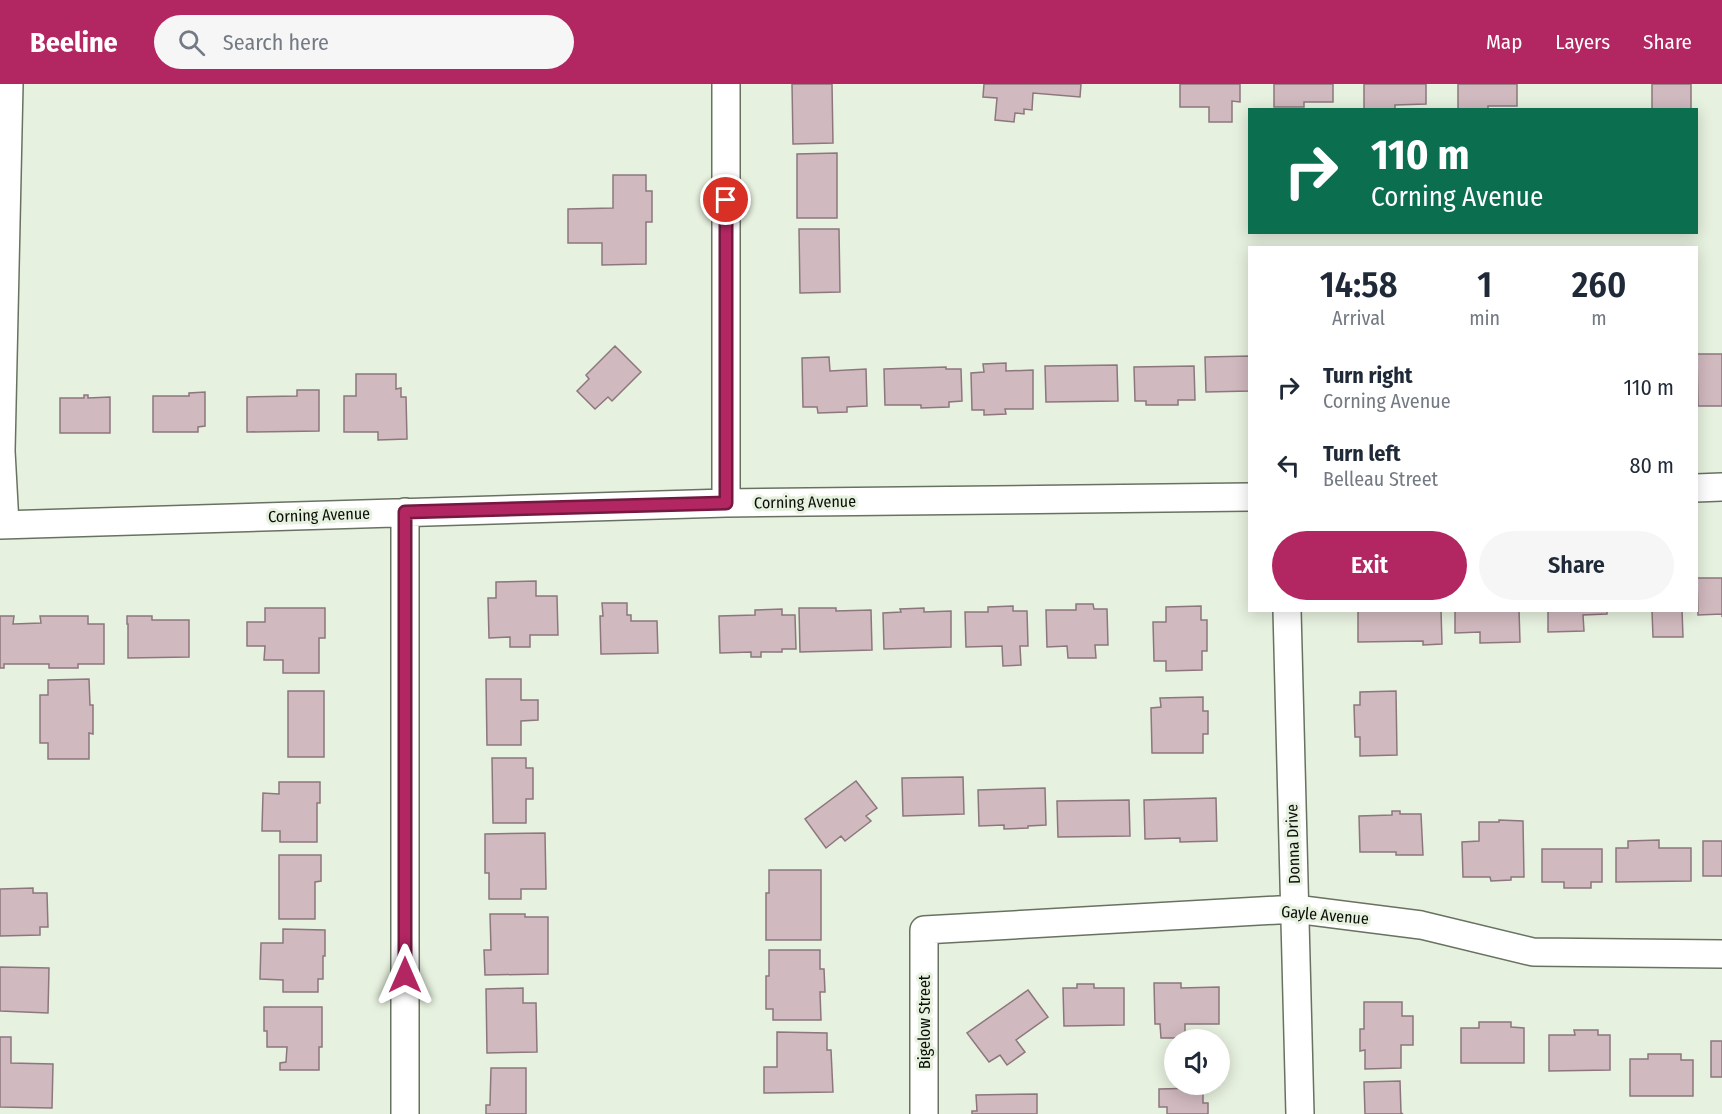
<!DOCTYPE html>
<html lang="en">
<head>
<meta charset="utf-8">
<style>
  body { margin:0; font-family:"Fira Sans Condensed",sans-serif; background:#f6f6f7; color:#1f2937; height:100vh; display:flex; flex-direction:column; font-size:22px; white-space:nowrap }
  * { box-sizing:border-box; margin:0 }
  p { font-size:20px; color:#747a83 }
  .icon { flex:none; width:33px; height:33px; fill:none; stroke:currentColor; stroke-width:2; stroke-linecap:round; stroke-linejoin:round }
  .map { position:relative; flex:1; overflow:hidden }
  .drawer { position:absolute; left:1248px; top:162px; width:450px; height:366px; display:flex; flex-direction:column; background:#fff; border-radius:0px; box-shadow:0 3px 15px #0003 }
  .drawer>* { flex:none }
  .guide { position:absolute; left:1248px; top:24px; width:450px; height:126px; border-radius:0px; box-shadow:0 3px 15px #0003; background:#0b6e4f; color:#fff; overflow:hidden }
  .tools { position:absolute; left:1164px; top:945px; display:grid; gap:12px }
  .tools a { display:grid; place-items:center; width:66px; height:66px; border-radius:50%; background:#fff; box-shadow:0 3px 15px #0003; font-size:30px }
  .pin { position:absolute; display:grid; place-items:center; width:51px; height:51px; color:#fff; margin:-26px; border:3px solid #fff; border-radius:50%; box-shadow:0 2px 6px #0007 }
  .me { position:absolute; width:66px; margin:-33px; rotate:0deg; stroke-linejoin:round; filter:drop-shadow(0 0 4px #0008) }
  .turn { display:flex; align-items:center; gap:21px; height:126px; padding:0 24px; font-size:27px }
  .turn .icon { width:78px; height:78px; stroke-width:2.5 }
  .turn b { display:block; font-size:42px; line-height:51px }
  .eta { display:flex; justify-content:space-evenly; align-items:center; height:102px; text-align:center }
  .eta b { font-size:36px; font-weight:600; line-height:42px }
  .button { display:flex; gap:12px; margin-top:auto; padding:12px 24px }
  .button a { flex:1; height:69px; border-radius:36px; background:#b22662; color:#fff; font-size:24px; font-weight:600; line-height:69px; text-align:center }
  .button a+a { background:#f6f6f7; color:#1f2937 }
  ul { padding:0; list-style:none }
  li { display:flex; align-items:center; gap:18px; height:78px; padding:0 24px }
  li div { flex:1 }
  li b { display:block; font-size:22px }
  li em { font-style:normal }
  header { display:flex; align-items:center; gap:36px; box-sizing:border-box; height:84px; padding:0 30px; background:#b22662; color:#fff }
  header strong { font-size:28px }
  nav { display:flex; gap:33px; margin-inline-start:auto; font-size:21px }
  .search { width:420px; height:54px; background:#f6f6f7; display:flex; align-items:center; gap:15px; box-sizing:border-box; padding:0 21px; border-radius:33px; color:#747a83; font-size:22px }
  .map>svg:first-child { display:block }
  .building { fill:#d0b9bf; stroke:#8c777d; stroke-width:1.5 }
  .lines { fill:none; stroke-linecap:round; stroke-linejoin:round }
  .minor-casing { stroke:#687261; stroke-width:30 }
  .minor { stroke:#fff; stroke-width:27 }
  .route-casing { stroke:#741940; stroke-width:15 }
  .route { stroke:#b22662; stroke-width:10 }
  .labels { text-anchor:middle; dominant-baseline:central; stroke-width:6; stroke-linejoin:round; paint-order:stroke }
  .street-label { font-size:16px; fill:#0a0d08; stroke:#e7f1df }
</style>
</head>
<body>
<header>
<strong>Beeline</strong>
<div class="search"><svg class="icon" aria-label="search" viewBox="0 0 24 24"><circle cx="10" cy="10" r="6"/><path d="M15 15l6 6"/></svg>Search here</div>
<nav><a>Map</a><a>Layers</a><a>Share</a></nav>
</header>
<div class="map">
<svg width="1722" height="1030" viewBox="0 0 1722 1030">
  <rect width="100%" height="100%" fill="#e7f1df"/>
  <path class="building" d="M792 0H832L833 59 793 60Z
    M984 0H1081L1080 13 1033 9 1032 26 1024 25V30L1015 29 1014 38 995 36 997 14 983 13Z
    M1180 0H1240V18L1232 17V38H1209V23H1180Z
    M1274 0H1333V18H1304V23H1274Z
    M1364 0H1426V20L1395 21V26H1364Z
    M1458 0H1517V22H1488V26H1458Z
    M1652 0H1691V26H1652Z
    M837 69V134H797V70Z
    M613 91H646V107H652V138H646V180L602 181V159H568V125L613 124Z
    M799 145H839L840 208 800 209Z
    M615 262 641 288 612 317 608 313 595 325 577 307 589 295 586 291Z
    M1697 270H1722V322H1698Z
    M1250 272V307L1206 308 1205 273Z
    M829 273 830 287 866 285 867 322 847 323V328L818 329 817 323H803L802 274Z
    M1006 279V287L1033 286V325H1005L1006 330 984 331V326H972L971 289 984 288 983 280Z
    M1117 281 1118 317 1046 318 1045 282Z
    M1194 282 1195 316H1178V321H1146V317H1135L1134 283Z
    M946 283V285H961L962 317 949 318V323L921 324V321H885L884 285Z
    M356 290H396V305L401 304V313H406L407 355 378 356V348H344V312H356Z
    M297 306H319V347L247 348V313L297 312Z
    M205 308V342L198 343V348H153V312H189V309Z
    M84 311H88V314L110 313V349H60V314H84Z
    M1697 494H1722V533V530L1698 531Z
    M536 497V512H557L558 551H530V563H510V553L489 554 488 514H496V498Z
    M602 519H627V531H631V537H657L658 569 601 570 600 532H603Z
    M1076 520H1093L1094 525H1107L1108 561H1095L1096 574H1068L1067 562 1047 563 1046 526H1076Z
    M1013 522V527H1027L1028 562H1020L1021 581 1003 582 1002 562 966 563 965 528H988V523Z
    M1201 522V536H1207V567H1202V586L1166 587V577H1154L1153 538H1166V523Z
    M265 524H325V554H319V589H283V576H264L265 562H247V538H265Z
    M799 524H836V527L871 526 872 566 800 568Z
    M924 524V528L951 527V563L884 565 883 529 901 528 900 525Z
    M782 525V531H795L796 565H782V568H761V573H751V568L720 569 719 532 755 531V526Z
    M1358 526H1441L1442 560 1423 561V557L1358 558Z
    M1455 526H1519L1520 558 1480 559V548L1455 549Z
    M1548 526H1607V530L1583 531 1584 547 1548 548Z
    M1641 526H1682L1683 553H1653L1652 527Z
    M0 532H14L13 540 41 539 40 532H88V540H104V580H78V584H49V580H4V584H0Z
    M127 532H152V536H189V573L128 574V540H127Z
    M89 595 90 621H93V650L89 649V675H48V659H40V611H48V596Z
    M486 595H521V616H538V636L521 637V661H487Z
    M288 607H324V673H288Z
    M1396 607 1397 671 1360 672V653H1355L1354 621H1360V608Z
    M1203 613V627H1208V650H1203V669H1152L1151 624 1161 623 1160 614Z
    M492 674H526V684H533V715H526V739H493Z
    M963 693 964 730 903 732 902 694Z
    M856 697 877 724 866 732 871 737 845 757 841 752 826 764 805 735Z
    M279 698H320V719H317V758H280V747H262L263 709 279 710Z
    M1045 704 1046 741 1028 742V744L1004 745V741L979 742 978 706Z
    M1216 714 1217 757 1180 758V754L1145 755 1144 716Z
    M1129 716 1130 752 1058 753 1057 717Z
    M1392 727H1400V730H1421L1423 771H1396V768H1360L1359 732 1392 731Z
    M1499 736 1523 737 1524 793H1511V796L1491 797 1490 793H1463L1462 758 1479 757V738H1499Z
    M545 749 546 805H521V815H489V789H485V750Z
    M1659 756V764H1691V797L1616 798V764H1628V757Z
    M1703 757H1722V792H1703Z
    M1542 765H1602V798H1591V804H1564V798H1542Z
    M279 771H321V797L315 798V835H279Z
    M769 786H821V856H766V809H769Z
    M33 804V809H47L48 843H40V851L0 852V805Z
    M490 830H525V833H548V890L485 891 484 866H491Z
    M283 845 325 846V872H323V895H318V908H283V896L260 895 261 859H283Z
    M769 866H820V885H824L825 908H820L821 936H773V925H766V892H769Z
    M0 883 49 884 48 929 0 927Z
    M1154 899H1181V904L1219 903V940H1185V954H1161L1160 940H1155Z
    M1077 900H1094V904H1124V941L1064 942 1063 904H1077Z
    M523 904V919H536L537 968 487 969 486 905Z
    M1028 906 1048 933 1016 956 1025 968 1007 981 1000 971 989 978 967 949Z
    M1364 918H1402V932H1413V961H1401V984L1365 985V966L1360 967V945H1364Z
    M264 923H322V963H319V986H280V979L286 978 287 963H267V947H264Z
    M1479 938H1511V943L1524 944V979H1461V944H1479Z
    M1574 946H1598V951H1610V986L1549 987V951H1575Z
    M777 948 827 949V966H831L833 1008 764 1009V983H777Z
    M0 953H11V979L53 980 52 1024 0 1023Z
    M1711 957H1722V993H1711Z
    M1648 970H1681V976H1693V1012H1630V975H1648Z
    M491 984H526V1030H486V1021H490Z
    M1400 997 1401 1029 1403 1030H1365L1364 998Z
    M1203 1004V1019H1208V1030H1167V1023H1159V1005Z
    M1037 1010V1030H972V1027H977L976 1011Z"/>
  <g class="lines">
    <g class="minor-casing">
      <path id="minor" d="M0 367H1L5 440
        M1 367 9 0
        M1696 404 1722 403
        M726 419V0
        M0 441 726 419 1250 413
        M1287 526 1300 1030
        M405 1030V428
        M924 1030V846L1295 825 1421 841 1533 868 1722 870"/>
    </g>
    <use href="#minor" class="minor"/>
  </g>
  <g class="lines">
    <g class="route-casing">
      <path id="route" d="M405 891V428L726 419V116"/>
    </g>
    <use href="#route" class="route"/>
  </g>
  <g class="labels">
    <g class="street-label">
      <text transform="translate(805 418) rotate(-1)">Corning Avenue</text>
      <text transform="translate(319 431) rotate(-2)">Corning Avenue</text>
      <text transform="translate(1293 760) rotate(-92)">Donna Drive</text>
      <text transform="translate(1325 831) rotate(5)">Gayle Avenue</text>
      <text transform="translate(924 938) rotate(-90)">Bigelow Street</text>
    </g>
  </g>
</svg>
<div class="tools">
<a><svg class="icon" aria-label="sound" viewBox="0 0 24 24"><path d="M4 9h4l5-4v14l-5-4H4zM17 9q2 3 0 6"/></svg></a>
</div>
<div class="pin" style="left:726px;top:116px;background:#d93025"><svg class="icon" aria-label="arrive" viewBox="0 0 24 24"><path d="M6 21V4h12l-3 4 3 4H6"/></svg></div>
<svg class="me" style="left:405px;top:891px" viewBox="-20 -20 40 40"><path d="M0-17L14 15 0 8-14 15z" fill="#b22662" stroke="#fff" stroke-width="4"/></svg>
<div class="guide">
<div class="turn"><svg class="icon" aria-label="right" viewBox="0 0 24 24"><path d="M7 20v-9h11M14 6l5 5-5 5"/></svg><div><b>110 m</b>Corning Avenue</div></div>
</div>
<section class="drawer">
<div class="eta">
<div><b>14:58</b><p>Arrival</p></div>
<div><b>1</b><p>min</p></div>
<div><b>260</b><p>m</p></div>
</div>
<ul>
<li><svg class="icon" aria-label="right" viewBox="0 0 24 24"><path d="M7 20v-9h11M14 6l5 5-5 5"/></svg><div><b>Turn right</b><p>Corning Avenue</p></div><em>110 m</em></li>
<li><svg class="icon" aria-label="left" viewBox="0 0 24 24"><path d="M17 20v-9H6M10 6l-5 5 5 5"/></svg><div><b>Turn left</b><p>Belleau Street</p></div><em>80 m</em></li>
</ul>
<div class="button"><a>Exit</a><a>Share</a></div>
</section>
</div>
</body>
</html>
